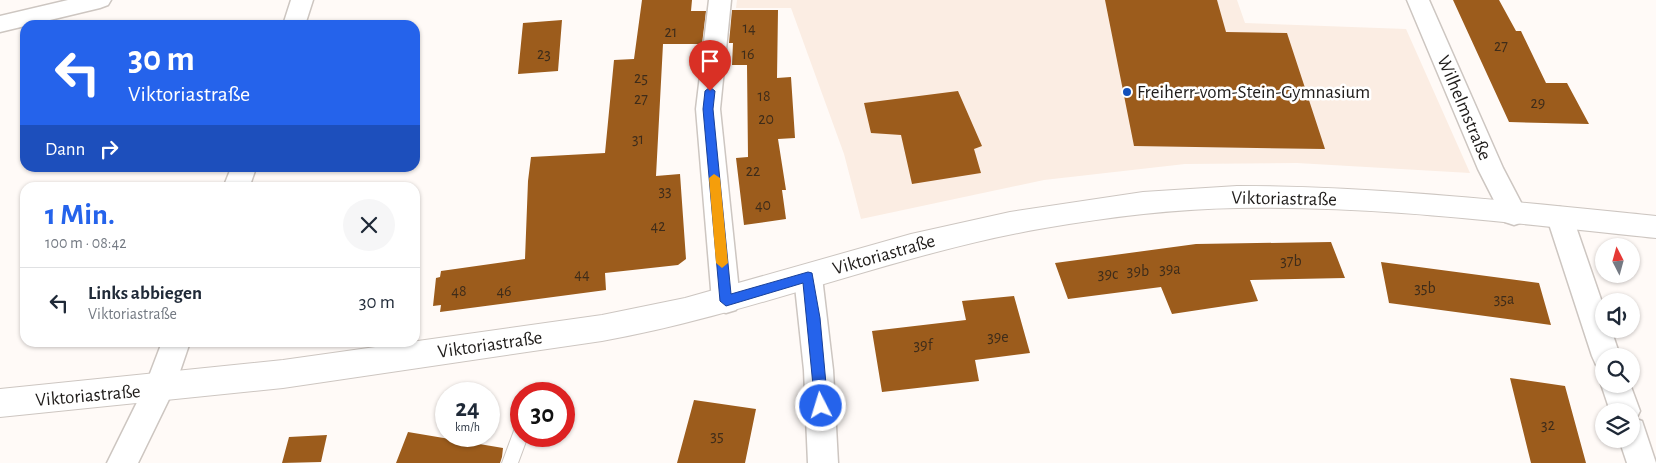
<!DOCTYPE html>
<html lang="de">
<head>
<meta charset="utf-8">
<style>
  body { margin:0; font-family:"Alegreya Sans",sans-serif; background:#f6f6f7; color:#1f2937; height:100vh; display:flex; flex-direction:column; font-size:19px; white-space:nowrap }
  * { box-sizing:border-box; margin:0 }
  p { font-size:16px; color:#747a83 }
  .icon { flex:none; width:28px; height:28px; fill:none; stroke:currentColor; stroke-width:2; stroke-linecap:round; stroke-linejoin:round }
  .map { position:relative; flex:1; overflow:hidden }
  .sheet { position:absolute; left:20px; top:182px; width:400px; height:165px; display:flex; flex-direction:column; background:#fff; border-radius:15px; box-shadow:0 1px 4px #0004 }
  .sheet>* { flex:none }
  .guide { position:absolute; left:20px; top:20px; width:400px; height:152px; border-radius:15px; box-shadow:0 1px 4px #0004; background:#2563eb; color:#fff; overflow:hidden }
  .needle { width:32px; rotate:354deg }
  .tools { position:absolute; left:1595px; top:238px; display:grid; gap:10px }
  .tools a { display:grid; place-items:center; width:45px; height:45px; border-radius:50%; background:#fff; box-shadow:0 1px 4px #0004; font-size:25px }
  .speed { position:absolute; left:435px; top:382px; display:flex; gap:10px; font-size:25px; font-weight:700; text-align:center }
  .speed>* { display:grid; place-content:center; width:65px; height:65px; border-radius:50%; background:#fff; box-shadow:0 1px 4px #0004; line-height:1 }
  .speed small { font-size:12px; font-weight:400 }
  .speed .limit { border:8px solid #d22; background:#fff; color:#111 }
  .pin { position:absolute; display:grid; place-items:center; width:42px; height:42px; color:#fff; margin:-51px -21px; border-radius:50% 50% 50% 0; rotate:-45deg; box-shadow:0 0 5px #0007 }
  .pin .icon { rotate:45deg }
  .me { position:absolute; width:55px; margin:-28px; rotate:355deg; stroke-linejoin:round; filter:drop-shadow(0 0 4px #0008) }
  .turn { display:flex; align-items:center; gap:18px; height:105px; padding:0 25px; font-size:22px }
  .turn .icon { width:65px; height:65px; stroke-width:2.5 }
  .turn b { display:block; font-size:35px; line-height:42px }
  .then { display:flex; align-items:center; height:48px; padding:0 25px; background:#0003; gap:10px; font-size:19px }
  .round { display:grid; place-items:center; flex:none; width:52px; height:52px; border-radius:26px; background:#f6f6f7 }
  .head { display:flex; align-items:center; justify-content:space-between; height:85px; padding:0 25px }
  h1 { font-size:30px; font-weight:700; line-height:38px; color:#2563eb }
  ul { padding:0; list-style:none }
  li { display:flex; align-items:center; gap:15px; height:70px; padding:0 25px; border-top:1px solid #e0e1e3 }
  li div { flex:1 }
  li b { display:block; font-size:19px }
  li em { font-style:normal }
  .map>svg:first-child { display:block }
  .built { fill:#fbede3 }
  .building { fill:#9c5c1c }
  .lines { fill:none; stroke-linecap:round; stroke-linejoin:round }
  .service-casing { stroke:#cdc6c1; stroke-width:2 }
  .minor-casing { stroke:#cdc6c1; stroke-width:3 }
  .primary-casing { stroke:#cdc6c1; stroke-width:2 }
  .service { fill:#fff; fill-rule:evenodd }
  .minor { fill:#fff; fill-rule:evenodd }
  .primary { fill:#fff; fill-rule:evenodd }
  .route { fill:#2563eb; stroke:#184099 }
  .slow { fill:#f59e0b }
  .poi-dot { fill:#1250bb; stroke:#fff; stroke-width:2 }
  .labels { text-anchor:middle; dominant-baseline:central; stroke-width:5; stroke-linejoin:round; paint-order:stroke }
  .number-label { font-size:16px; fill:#3e2c1a }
  .poi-label { font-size:19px; fill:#1f1c1a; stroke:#fff; text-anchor:start }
  .street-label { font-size:19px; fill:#1f1c1a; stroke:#fff }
</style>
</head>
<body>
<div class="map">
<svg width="1656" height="463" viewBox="0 0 1656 463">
  <rect width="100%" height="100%" fill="#fffaf7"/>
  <path class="built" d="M737 0H1237L1245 23 1406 29 1470 173 1297 163 1185 164 1044 180 861 219 844 154 791 8H736Z"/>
  <path class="building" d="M642 0H692L691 11H706L702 44H663L656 176 680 174 686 259 678 265 605 273 606 290 440 312 441 305 433 306 436 278 440 277 441 271 525 259 528 181 531 157 605 153 614 60 634 59Z
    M1105 0H1217L1226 32 1287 33 1325 149 1134 146Z
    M1453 0H1499L1516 31H1521L1546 83H1567L1589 124 1509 122Z
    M732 10H778L777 78 791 77 795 138 778 139 786 190H782L786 219 744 225 736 158 748 157 747 65H732L733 43H729Z
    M562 20 558 71 518 74 523 23Z
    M958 91 982 146 974 149 981 173 912 184 901 135 871 133 864 103Z
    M1331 242 1345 278 1250 280 1258 301 1172 314 1161 287 1068 299 1055 263 1196 244Z
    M1381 262 1539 283 1551 325 1389 303Z
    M1014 296 1030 353 975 360 979 381 882 392 872 331 966 320 962 301Z
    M1510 378 1565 386 1586 463H1531Z
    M694 400 756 409 745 463H677Z
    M408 432 503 448 502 457 500 463H396Z
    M327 435 321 462 282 463 289 437Z"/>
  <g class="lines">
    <g class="service-casing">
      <path id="service" d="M521 426V436H528L518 463H502L515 428Z"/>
    </g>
    <g class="minor-casing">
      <path id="minor" d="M68 0H111L108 5 100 8 0 32V16Z
        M291 0H313L305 25H283Z
        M709 0H731L720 109 740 301 736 310 726 313 716 310 712 301 696 109Z
        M1407 0H1429L1503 168 1527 214 1523 222 1514 225 1505 222 1478 169Z
        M231 168H256L249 188H223Z
        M1560 207 1569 210 1573 218 1604 308V329H1611L1620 356H1604V368L1596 365 1592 356 1547 218 1551 210Z
        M808 265 818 269 822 277 833 370 838 463H808L804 370 794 277 798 269Z
        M162 342H190L174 389 138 463H107L146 384Z
        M1604 379V384H1630L1640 411 1636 419 1642 421 1656 463H1627L1619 439H1631V411H1610L1601 384Z"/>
    </g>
    <g class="primary-casing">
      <path id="primary" d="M1237 186C1377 186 1516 202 1656 216V238C1517 224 1378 205 1238 208 1173 209 1109 217 1045 228 894 254 753 314 602 341L283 388 0 417V389L283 360 602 315 685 298 911 234 1010 212 1143 192Z"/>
    </g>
    <use href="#service" class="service"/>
    <use href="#minor" class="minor"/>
    <use href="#primary" class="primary"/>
  </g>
  <path class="route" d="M710 87 715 91 713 109 731 294 808 272 812 273 820 318 828 406 826 410 821 412 817 410 815 406 803 283 726 306 720 301 703 109 705 91Z"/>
  <path class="slow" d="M714 174 720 178 728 263 722 268 716 263 709 178Z"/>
  <circle class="poi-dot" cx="1127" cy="92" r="5"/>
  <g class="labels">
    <g class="number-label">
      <text x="749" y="28">14</text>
      <text x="671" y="32">21</text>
      <text x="1501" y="46">27</text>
      <text x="544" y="54">23</text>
      <text x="748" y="54">16</text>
      <text x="641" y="78">25</text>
      <text x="764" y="96">18</text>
      <text x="641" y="99">27</text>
      <text x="1538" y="103">29</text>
      <text x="766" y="119">20</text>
      <text x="638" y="139">31</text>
      <text x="753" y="171">22</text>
      <text x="665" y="191">33</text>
      <text x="763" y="205">40</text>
      <text x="658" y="226">42</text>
      <text x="1291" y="261">37b</text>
      <text x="1170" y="269">39a</text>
      <text x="1138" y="271">39b</text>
      <text x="582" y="274">44</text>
      <text x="1108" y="274">39c</text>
      <text x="1425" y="288">35b</text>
      <text x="459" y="291">48</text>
      <text x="504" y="291">46</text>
      <text x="1504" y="299">35a</text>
      <text x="998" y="337">39e</text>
      <text x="923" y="345">39f</text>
      <text x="1548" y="425">32</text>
      <text x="717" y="436">35</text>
    </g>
    <g class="poi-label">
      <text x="1137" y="92">Freiherr-vom-Stein-Gymnasium</text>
    </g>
    <g class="street-label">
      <text transform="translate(1464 108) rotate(67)">Wilhelmstraße</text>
      <text transform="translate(1284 199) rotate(1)">Viktoriastraße</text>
      <text transform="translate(884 255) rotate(-16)">Viktoriastraße</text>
      <text transform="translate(490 345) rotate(-8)">Viktoriastraße</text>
      <text transform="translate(88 396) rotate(-5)">Viktoriastraße</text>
    </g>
  </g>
</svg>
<div class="tools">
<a><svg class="needle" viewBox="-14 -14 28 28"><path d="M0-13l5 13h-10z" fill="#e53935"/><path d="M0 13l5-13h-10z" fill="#747a83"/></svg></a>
<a><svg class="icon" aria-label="sound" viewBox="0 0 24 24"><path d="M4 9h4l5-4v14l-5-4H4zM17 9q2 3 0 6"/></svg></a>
<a><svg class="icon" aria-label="search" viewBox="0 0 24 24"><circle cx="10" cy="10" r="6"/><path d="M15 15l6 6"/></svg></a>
<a><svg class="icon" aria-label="layers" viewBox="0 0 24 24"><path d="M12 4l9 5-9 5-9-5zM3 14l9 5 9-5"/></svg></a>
</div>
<div class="speed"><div>24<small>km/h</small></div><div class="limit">30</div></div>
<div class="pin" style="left:710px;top:91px;background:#d93025"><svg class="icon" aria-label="arrive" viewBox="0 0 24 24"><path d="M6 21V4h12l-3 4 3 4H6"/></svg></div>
<svg class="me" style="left:821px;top:406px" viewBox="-20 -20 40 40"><circle r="17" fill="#2563eb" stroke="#fff" stroke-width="3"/><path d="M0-11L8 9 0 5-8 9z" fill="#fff"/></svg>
<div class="guide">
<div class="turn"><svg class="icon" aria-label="left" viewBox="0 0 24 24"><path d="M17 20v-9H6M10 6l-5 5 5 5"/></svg><div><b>30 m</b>Viktoriastraße</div></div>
<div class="then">Dann<svg class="icon" aria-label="right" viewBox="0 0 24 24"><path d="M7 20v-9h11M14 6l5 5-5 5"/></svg></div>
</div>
<section class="sheet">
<div class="head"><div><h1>1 Min.</h1><p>100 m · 08:42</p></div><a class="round"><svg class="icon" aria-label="close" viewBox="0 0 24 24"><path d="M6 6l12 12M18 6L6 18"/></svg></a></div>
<ul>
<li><svg class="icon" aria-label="left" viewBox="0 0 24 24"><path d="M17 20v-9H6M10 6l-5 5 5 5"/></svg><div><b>Links abbiegen</b><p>Viktoriastraße</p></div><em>30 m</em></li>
</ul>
</section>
</div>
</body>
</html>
